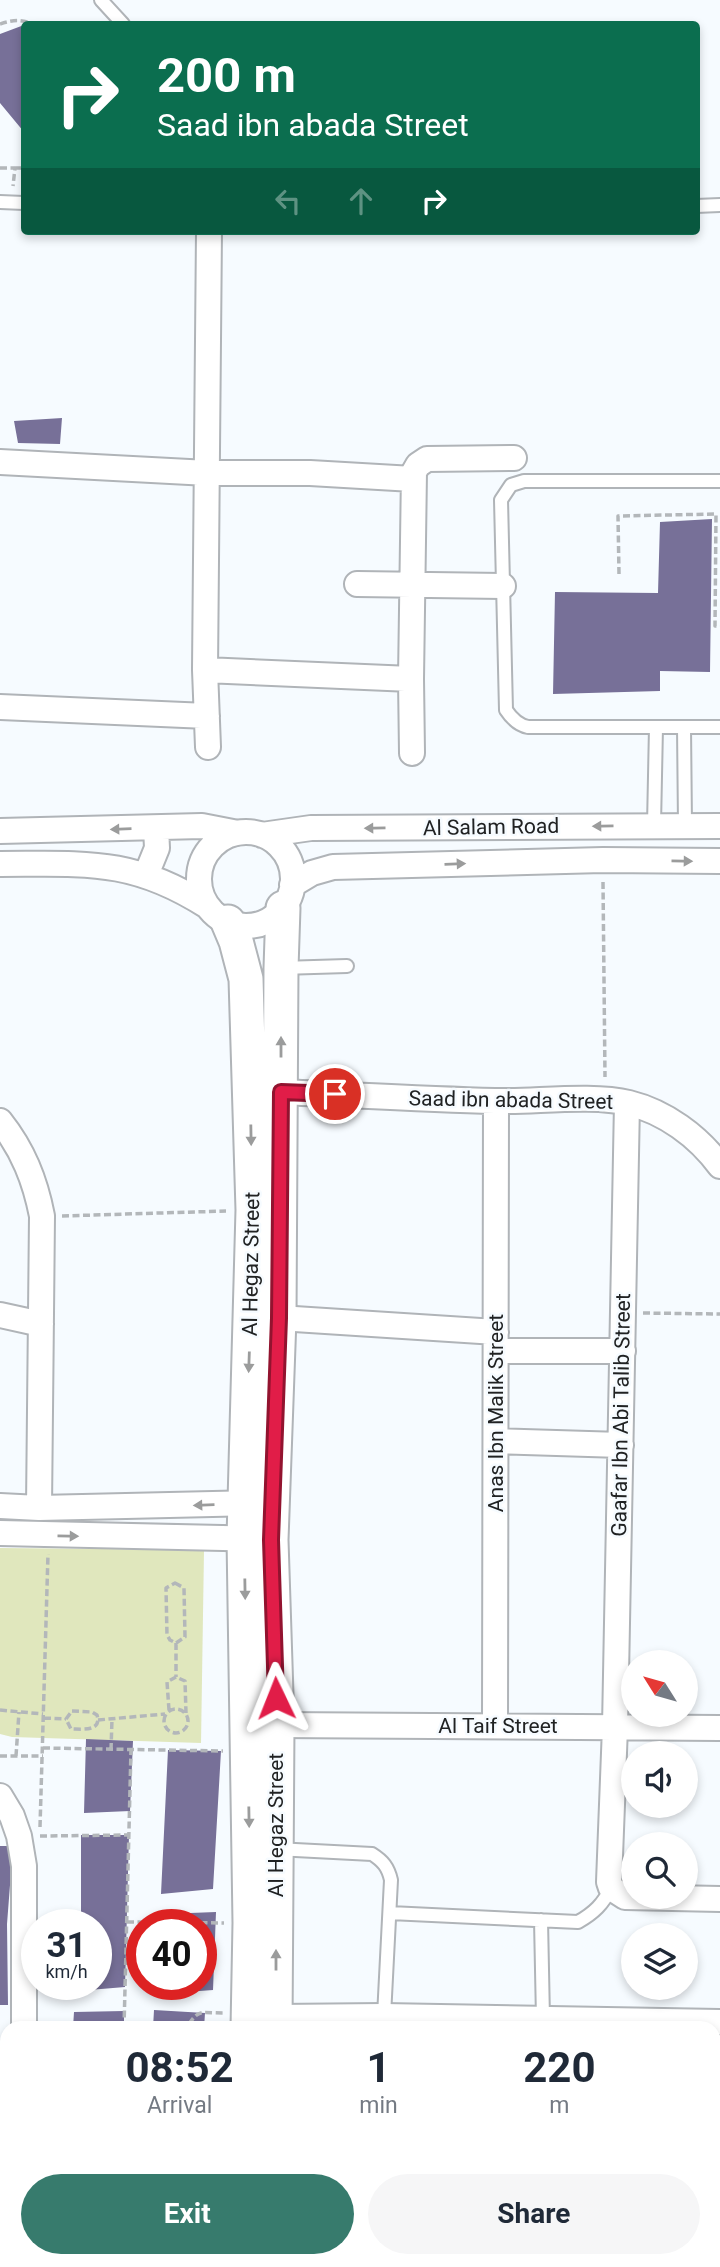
<!DOCTYPE html>
<html lang="en">
<head>
<meta charset="utf-8">
<style>
  body { margin:0; font-family:Roboto,sans-serif; background:#f6f6f7; color:#1f2937; height:100vh; display:flex; flex-direction:column; font-size:26px; white-space:nowrap }
  * { box-sizing:border-box; margin:0 }
  p { font-size:23px; color:#747a83 }
  .icon { flex:none; width:38px; height:38px; fill:none; stroke:currentColor; stroke-width:2; stroke-linecap:round; stroke-linejoin:round }
  .map { position:relative; flex:1; overflow:hidden }
  .panel { position:absolute; left:0px; top:2021px; width:721px; height:247px; display:flex; flex-direction:column; background:#fff; border-radius:21px 21px 0 0; box-shadow:0 4px 10px #0003 }
  .panel>* { flex:none }
  .hud { position:absolute; left:21px; top:21px; width:679px; height:214px; border-radius:7px; box-shadow:0 4px 10px #0003; background:#0b6e4f; color:#fff; overflow:hidden }
  .needle { width:46px; rotate:307deg }
  .tools { position:absolute; left:621px; top:1650px; display:grid; gap:14px }
  .tools a { display:grid; place-items:center; width:77px; height:77px; border-radius:50%; background:#fff; box-shadow:0 4px 10px #0003; font-size:35px }
  .speed { position:absolute; left:21px; top:1909px; display:flex; gap:14px; font-size:35px; font-weight:700; text-align:center }
  .speed>* { display:grid; place-content:center; width:91px; height:91px; border-radius:50%; background:#fff; box-shadow:0 4px 10px #0003; line-height:1 }
  .speed small { font-size:18px; font-weight:400 }
  .speed .limit { border:10px solid #d22; background:#fff; color:#111 }
  .pin { position:absolute; display:grid; place-items:center; width:60px; height:60px; color:#fff; margin:-30px; border:4px solid #fff; border-radius:50%; box-shadow:0 2px 7px #0007 }
  .me { position:absolute; width:77px; margin:-38px; rotate:358deg; stroke-linejoin:round; filter:drop-shadow(0 0 5px #0008) }
  .turn { display:flex; align-items:center; gap:24px; height:147px; padding:0 21px; font-size:32px }
  .turn .icon { width:91px; height:91px; stroke-width:2.5 }
  .turn b { display:block; font-size:49px; line-height:60px }
  .lanes { display:flex; align-items:center; height:66px; padding:0 21px; background:#0003; justify-content:center; gap:35px; direction:ltr }
  .lanes .off { opacity:.35 }
  .eta { display:flex; justify-content:space-evenly; align-items:center; height:119px; text-align:center }
  .eta b { font-size:42px; font-weight:700; line-height:49px }
  .primary-button { display:flex; gap:14px; margin-top:auto; padding:14px 21px }
  .primary-button a { flex:1; height:80px; border-radius:42px; background:#377b6d; color:#fff; font-size:28px; font-weight:700; line-height:80px; text-align:center }
  .primary-button a+a { background:#f6f6f7; color:#1f2937 }
  .map>svg:first-child { display:block }
  .green { fill:#e0e7bd }
  .building { fill:#777098 }
  .lines { fill:none; stroke-linecap:round; stroke-linejoin:round }
  .lane-casing { stroke:#b0b4b8; stroke-width:16 }
  .street-casing { stroke:#b0b4b8; stroke-width:28 }
  .secondary-casing { stroke:#b0b4b8; stroke-width:37 }
  .path { stroke:#b3b7ba; stroke-width:3.5; stroke-dasharray:7 3.5; stroke-linecap:butt }
  .lane { stroke:#fff; stroke-width:12 }
  .street { stroke:#fff; stroke-width:24 }
  .secondary { stroke:#fff; stroke-width:33 }
  .oneway { fill:#9b9c9c }
  .route-casing { stroke:#92132f; stroke-width:18 }
  .route { stroke:#e11d48; stroke-width:12 }
  .labels { text-anchor:middle; dominant-baseline:central; stroke-width:5; stroke-linejoin:round; paint-order:stroke }
  .street-label { font-size:21px; fill:#202223; stroke:#f6fbff }
</style>
</head>
<body>
<div class="map">
<svg width="720" height="2267" viewBox="0 0 720 2267">
  <rect width="100%" height="100%" fill="#f6fbff"/>
  <path class="green" d="M0 1548 204 1550 201 1743 12 1737 0 1734Z"/>
  <path class="building" d="M24 25V132L0 103V34Z
    M62 418 60 444 18 443 14 421Z
    M712 519 710 672 660 671V691L553 694 555 592 658 593 660 522Z
    M86 1739 133 1741 130 1811 84 1813Z
    M168 1750 221 1751 213 1889 161 1894Z
    M81 1835H129L125 1987 77 1991 78 1984H96V1925H81Z
    M0 1846H13L7 1924 8 2005H0Z
    M216 1912 213 1990 159 1994 160 1984H201V1925H163L164 1914Z
    M154 2010 205 2013 204 2028H153Z
    M124 2011V2028H73L74 2012Z"/>
  <g class="lines">
    <g class="lane-casing">
      <path id="lane" d="M101 0 123 24
        M0 202 24 203
        M696 206 720 205
        M720 481H524L511 485 501 500 506 710C512 719 518 725 528 727H720
        M684 727 685 825
        M654 825 656 727
        M281 968 347 966
        M276 1849 372 1854C383 1861 388 1867 391 1880L384 2016
        M390 1913 578 1922C594 1913 603 1904 611 1888
        M541 1920 543 2019
        M714 2195 720 2196
        M692 2261V2267
        M512 2267 513 2261"/>
    </g>
    <g class="street-casing">
      <path id="street" d="M0 462 208 473H310L413 479
        M357 584 503 586
        M205 670 411 679
        M0 707 207 716
        M208 747 205 670 209 231
        M412 753 411 679 414 472 418 465 427 459 514 458
        M0 831 202 826 238 833
        M199 879a47 47 0 1 1 94 0a47 47 0 1 1-94 0Z
        M262 835 311 828 720 826
        M0 864C85 864 132 858 207 906
        M146 875 157 848 156 828
        M292 885 312 873 333 867 603 860 720 861
        M281 1092C352 1095 424 1099 495 1101 535 1102 592 1094 629 1103 665 1112 698 1136 720 1166
        M627 1103 615 1727 609 1882 611 1888 625 1897 720 1899
        M0 1121C23 1150 35 1180 42 1216L39 1508
        M0 1315 41 1324
        M279 1318 496 1332
        M496 1351H623
        M496 1441 621 1445
        M0 1506 39 1508 261 1503
        M0 1533 262 1539
        M277 1725 720 1728
        M495 1726 496 1101
        M0 1796 12 1816 19 1836 24 1866V2028
        M275 2017 384 2016 720 2022
        M24 2267V2261"/>
    </g>
    <g class="secondary-casing">
      <path id="secondary" d="M228 922 236 941 246 979 253 1210 244 1538 250 1923 248 2028
        M275 2028 277 1725 271 1540 279 1318 281 968 283 908
        M247 2261V2267
        M275 2267V2261"/>
    </g>
    <path class="path" d="M0 24C12 20 21 19 33 24
      M0 168H15L13 186
      M15 168H24
      M619 574 618 516 716 514 715 626H720
      M603 882 605 1077
      M62 1216 226 1211
      M643 1313 720 1314
      M175 1583 184 1588 185 1637 176 1643 170 1640 167 1635 166 1588Z
      M176 1643V1677
      M164 1721a12 12 0 1 1 24 0a12 12 0 1 1-24 0Z
      M0 1710 43 1714
      M169 1710 167 1682 176 1677 185 1681 186 1713
      M72 1711 92 1712 97 1715C102 1732 82 1729 71 1729L66 1719Z
      M44 1718 66 1719
      M98 1720 165 1714
      M43 1748 223 1751
      M111 1750 112 1719
      M0 1756H43
      M16 1756 19 1712
      M40 1827 48 1554
      M40 1836 129 1835
      M127 1922 224 1923
      M44 2028H186C200 2008 198 2013 224 2013
      M124 2028 131 1750
      M0 2110 7 2111
      M0 2132H7
      M0 2235H7
      M122 2261V2267"/>
    <use href="#lane" class="lane"/>
    <use href="#street" class="street"/>
    <use href="#secondary" class="secondary"/>
  </g>
  <defs><path id="oneway-solid" d="M-6-.8H1V-3.2L6.5 0L1 3.2V.8H-6Z" transform="scale(1.75)"/></defs>
  <g class="oneway">
    <use href="#oneway-solid" transform="translate(603 826) rotate(179)"/>
    <use href="#oneway-solid" transform="translate(375 828) rotate(179)"/>
    <use href="#oneway-solid" transform="translate(121 829) rotate(178)"/>
    <use href="#oneway-solid" transform="translate(682 861) rotate(1)"/>
    <use href="#oneway-solid" transform="translate(455 864) rotate(-2)"/>
    <use href="#oneway-solid" transform="translate(281 1047) rotate(-90)"/>
    <use href="#oneway-solid" transform="translate(251 1135) rotate(89)"/>
    <use href="#oneway-solid" transform="translate(249 1362) rotate(92)"/>
    <use href="#oneway-solid" transform="translate(204 1505) rotate(178)"/>
    <use href="#oneway-solid" transform="translate(68 1536) rotate(1)"/>
    <use href="#oneway-solid" transform="translate(245 1589) rotate(89)"/>
    <use href="#oneway-solid" transform="translate(249 1817) rotate(89)"/>
    <use href="#oneway-solid" transform="translate(276 1960) rotate(-90)"/>
  </g>
  <g class="lines">
    <g class="route-casing">
      <path id="route" d="M276 1698 271 1540 279 1318 281 1092 335 1094"/>
    </g>
    <use href="#route" class="route"/>
  </g>
  <g class="labels">
    <g class="street-label">
      <text transform="translate(491 827) rotate(-1)">Al Salam Road</text>
      <text transform="translate(511 1100) rotate(1)">Saad ibn abada Street</text>
      <text transform="translate(251 1264) rotate(-89)">Al Hegaz Street</text>
      <text transform="translate(496 1413) rotate(-90)">Anas Ibn Malik Street</text>
      <text transform="translate(621 1415) rotate(-89)">Gaafar Ibn Abi Talib Street</text>
      <text x="498" y="1726">Al Taif Street</text>
      <text transform="translate(276 1825) rotate(-90)">Al Hegaz Street</text>
    </g>
  </g>
</svg>
<div class="tools">
<a><svg class="needle" viewBox="-14 -14 28 28"><path d="M0-13l5 13h-10z" fill="#e53935"/><path d="M0 13l5-13h-10z" fill="#747a83"/></svg></a>
<a><svg class="icon" aria-label="sound" viewBox="0 0 24 24"><path d="M4 9h4l5-4v14l-5-4H4zM17 9q2 3 0 6"/></svg></a>
<a><svg class="icon" aria-label="search" viewBox="0 0 24 24"><circle cx="10" cy="10" r="6"/><path d="M15 15l6 6"/></svg></a>
<a><svg class="icon" aria-label="layers" viewBox="0 0 24 24"><path d="M12 4l9 5-9 5-9-5zM3 14l9 5 9-5"/></svg></a>
</div>
<div class="speed"><div>31<small>km/h</small></div><div class="limit">40</div></div>
<div class="pin" style="left:335px;top:1094px;background:#d93025"><svg class="icon" aria-label="arrive" viewBox="0 0 24 24"><path d="M6 21V4h12l-3 4 3 4H6"/></svg></div>
<svg class="me" style="left:276px;top:1698px" viewBox="-20 -20 40 40"><path d="M0-17L14 15 0 8-14 15z" fill="#e11d48" stroke="#fff" stroke-width="4"/></svg>
<div class="hud">
<div class="turn"><svg class="icon" aria-label="right" viewBox="0 0 24 24"><path d="M7 20v-9h11M14 6l5 5-5 5"/></svg><div><b>200 m</b>Saad ibn abada Street</div></div>
<div class="lanes"><svg class="icon off" aria-label="left" viewBox="0 0 24 24"><path d="M17 20v-9H6M10 6l-5 5 5 5"/></svg><svg class="icon off" aria-label="ahead" viewBox="0 0 24 24"><path d="M12 20V5M6 11l6-6 6 6"/></svg><svg class="icon" aria-label="right" viewBox="0 0 24 24"><path d="M7 20v-9h11M14 6l5 5-5 5"/></svg></div>
</div>
<section class="panel">
<div class="eta">
<div><b>08:52</b><p>Arrival</p></div>
<div><b>1</b><p>min</p></div>
<div><b>220</b><p>m</p></div>
</div>
<div class="primary-button"><a>Exit</a><a>Share</a></div>
</section>
</div>
</body>
</html>
